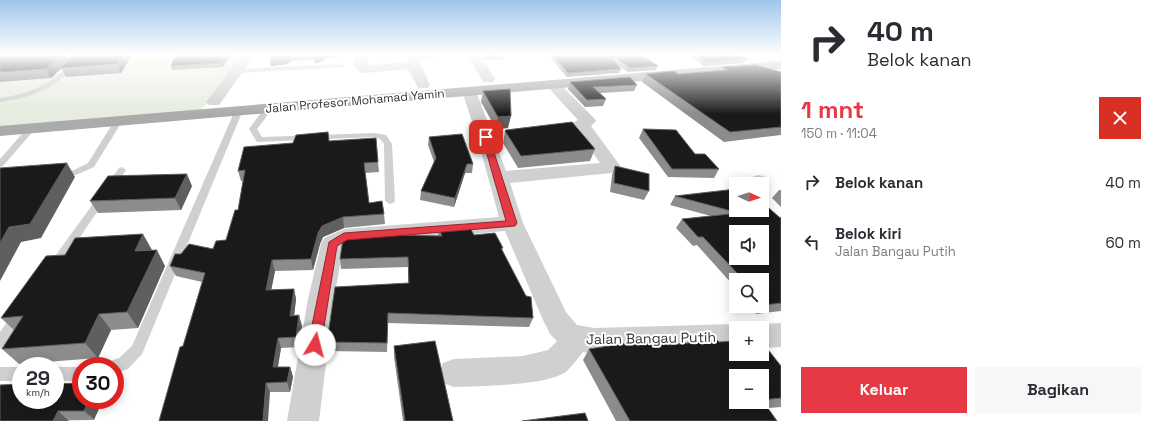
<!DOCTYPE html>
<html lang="id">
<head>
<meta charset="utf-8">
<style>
  body { margin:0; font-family:"Space Grotesk",sans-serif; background:#f7f7f7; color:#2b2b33; height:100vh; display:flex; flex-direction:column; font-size:15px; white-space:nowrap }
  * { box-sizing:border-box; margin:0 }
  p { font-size:13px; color:#7c7c81 }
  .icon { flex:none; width:22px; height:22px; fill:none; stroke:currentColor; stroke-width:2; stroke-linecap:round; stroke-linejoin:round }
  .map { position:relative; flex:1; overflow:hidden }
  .panel { display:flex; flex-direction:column; background:#fff; width:380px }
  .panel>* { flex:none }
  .guide { background:#fff; color:#2b2b33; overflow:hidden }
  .needle { width:26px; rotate:93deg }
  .fabs { position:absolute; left:729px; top:177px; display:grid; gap:8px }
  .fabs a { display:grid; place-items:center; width:40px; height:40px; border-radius:0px; background:#fff; box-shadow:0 2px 10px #0003; font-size:20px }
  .speed { position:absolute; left:12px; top:357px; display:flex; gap:8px; font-size:20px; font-weight:700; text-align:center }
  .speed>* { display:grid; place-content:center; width:52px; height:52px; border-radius:50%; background:#fff; box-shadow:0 2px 10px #0003; line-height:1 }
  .speed small { font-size:10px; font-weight:400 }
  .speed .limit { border:6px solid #d22; background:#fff; color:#111 }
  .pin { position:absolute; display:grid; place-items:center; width:34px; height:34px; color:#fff; margin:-17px; border-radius:8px; box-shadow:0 2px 6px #0006 }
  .me { position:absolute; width:44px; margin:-22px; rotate:8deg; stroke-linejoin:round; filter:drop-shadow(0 0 3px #0008) }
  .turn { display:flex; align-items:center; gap:14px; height:84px; padding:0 20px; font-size:18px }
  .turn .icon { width:52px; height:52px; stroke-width:2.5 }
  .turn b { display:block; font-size:28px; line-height:34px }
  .round { display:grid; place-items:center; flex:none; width:42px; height:42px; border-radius:0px; background:#f7f7f7 }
  .headline { display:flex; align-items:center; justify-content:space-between; height:68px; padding:0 20px }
  h1 { font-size:24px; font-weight:700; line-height:30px; color:#e63946 }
  .primary-button { display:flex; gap:8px; margin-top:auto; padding:8px 20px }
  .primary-button a { flex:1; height:46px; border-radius:0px; background:#e63946; color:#fff; font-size:16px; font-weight:700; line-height:46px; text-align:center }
  .primary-button a+a { background:#f7f7f7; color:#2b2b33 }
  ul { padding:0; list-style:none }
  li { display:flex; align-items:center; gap:12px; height:60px; padding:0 20px }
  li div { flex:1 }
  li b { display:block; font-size:15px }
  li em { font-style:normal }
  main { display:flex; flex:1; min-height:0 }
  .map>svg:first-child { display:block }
  .green { fill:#e6ecdf }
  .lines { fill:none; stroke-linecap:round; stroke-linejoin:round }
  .stream { stroke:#cfe2ee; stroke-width:3.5 }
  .lane { fill:#d0d0d0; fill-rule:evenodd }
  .street { fill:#d0d0d0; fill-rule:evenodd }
  .primary { fill:#ababab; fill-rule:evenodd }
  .wall { fill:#8c8c8c }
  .shaded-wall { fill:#5f5f5f }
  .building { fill:#1a1a1a; stroke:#5f5f5f; fill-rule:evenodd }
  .route { fill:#e63946; stroke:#96252e }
  .labels { text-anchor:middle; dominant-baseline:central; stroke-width:4; stroke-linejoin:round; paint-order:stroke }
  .far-street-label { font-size:12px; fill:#333; stroke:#fff }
  .street-label { font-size:14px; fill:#333; stroke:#fff }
</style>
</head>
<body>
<main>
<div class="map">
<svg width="781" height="421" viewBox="0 0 781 421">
  <rect width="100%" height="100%" fill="#fff"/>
  <path class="green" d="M105 55H246L198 114 0 131V80L86 71Z"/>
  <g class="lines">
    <path class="stream" d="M762 55 781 65"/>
    <path class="lane" d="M77 55H83C62 86 36 97 0 102V98C32 94 58 81 77 55Z
      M341 64 344 66 343 67 237 73 234 71 237 69Z
      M266 106H272L273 108 257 129 262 137 374 133 386 135 392 144 395 201 393 203 390 204 385 201 384 144 380 139 374 137 257 142 249 129Z
      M236 108H239L243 110 142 354 128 369 115 373V366H108L110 361 119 358 132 346Z
      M116 118H119L123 120 94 167 76 175 57 176 55 174 57 172 74 170 88 163Z
      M28 127H31L35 129 3 166 0 167V159Z
      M122 167 126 170 58 269 54 270 50 269 48 266 50 263 119 168Z
      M18 312 23 313 24 317 5 347 0 349V332L13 313Z
      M0 367H21V381H0Z
      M55 367H81V381H55Z"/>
    <path class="street" d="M242 55H255L219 105H209L206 102Z
      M356 55H368V65L406 62 410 55H439L437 58 419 61 430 85 428 88H418L408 69 365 73 360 72 353 65Z
      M462 55 481 56 495 79 493 82H483L471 61Z
      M552 80 557 81 594 118 596 121 591 126 621 167 619 171 612 173 510 183 523 223 566 312 577 325 594 328 736 324 746 328H736V348L594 354 583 352C578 358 573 365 567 371 549 386 479 386 454 387L443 383 439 373 443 363 454 359 523 356 548 350 557 341 550 334 543 320 505 231 349 245 343 248 334 299 319 421H287L308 299 321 244 324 238 344 229 499 217 477 137 462 91 464 88H474L476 91 506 171 600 163 578 131 570 130 568 127 570 124 578 120 545 84 547 81Z
      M759 175 766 177 769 181 766 188 762 189V184H749L752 177Z
      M781 323V347L762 348V328L752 327 762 324Z"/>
    <path class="primary" d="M781 61V69L0 136V126Z"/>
  </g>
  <path class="wall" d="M0 55H132L121 73 66 77 61 68 51 78 0 82Z
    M232 55 222 67 172 70 171 66Z
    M269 55H348L325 59 324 61 315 63 314 60 291 61 287 64 271 66Z
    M482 55H503V59L485 60Z
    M552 55H642L658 66 656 70 628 72 616 64 621 69 619 73 567 77 551 59Z
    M689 55H740L747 59 744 63 704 66Z
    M723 67 781 72V135L724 142 642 82 646 74H678L721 71Z
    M570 82 637 85 634 91 600 93 606 99 603 106 585 107 568 89Z
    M483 91 508 128 496 129 481 102Z
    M643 129 695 154 719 169 714 178 668 177 639 138Z
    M505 131 595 149 590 161 518 168 503 143Z
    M429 137 473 164 472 173H465L454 207 420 200 421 191 434 162 428 145Z
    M329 141 378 162 379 172 365 173 369 203 384 214 385 224 344 228 323 237 320 244 313 270 275 271 271 290 294 289 296 299 294 316 302 326 298 347 281 348 278 367H290L293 377 290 392H270L183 346 202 282 176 276 170 266 181 254 213 249 226 240 238 210 243 181H241L238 171Z
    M615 166 649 191 644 200 610 192 612 175Z
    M192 186 181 210 98 213 90 201Z
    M779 190H781V207L772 198Z
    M762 191 767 200 764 203 779 217 781 218V311L756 314 750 306H762V280H736V291L731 285 732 284 697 245 693 246 676 228 682 219 711 216 670 205 675 196 736 210Z
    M439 229 474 235 503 248 502 250 533 318 529 327 388 323 387 352 329 351 327 342 408 283V267L341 269 340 259 389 235 438 236Z
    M152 250 165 266 138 328 111 330 98 358 19 364 2 349 14 330 1 318Z
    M719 342 781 366V407L768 408 777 421H616L583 360 589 349Z
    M394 346 453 421H403L394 357Z
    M55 384 94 420 0 421Z"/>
  <path class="shaded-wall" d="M61 55H75L61 68V69L51 78 46 69Z
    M123 55H132L121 73 117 64Z
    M227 55H232L222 67 220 63Z
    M269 55H290L291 61 287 64 271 66Z
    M314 55H348L325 59 324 61 315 63Z
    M511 116 508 128 496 129 498 117Z
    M67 163 75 177 41 238 21 242 0 281V243L9 227Z
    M467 164 465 173 454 207 455 198Z
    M187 174 192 186 181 210 175 198Z
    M343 217 344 228 323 237 320 244 313 270 311 259 318 233 322 226Z
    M143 234 152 250 135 251Z
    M157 250 165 266 138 328 127 312Z
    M272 260 275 271 269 301 266 290Z
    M294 289 296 299 293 326 290 316Z
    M99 314 111 330 98 358 85 343Z
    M299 315 302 326 298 347 296 337Z
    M278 338 281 348 276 377 273 367Z
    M290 367 293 377 290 392 287 382Z
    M266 383 270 392 268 421H263Z
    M89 400H103L94 420 84 411Z
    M58 411 69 421H53Z"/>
  <path class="building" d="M0 55H61L46 69 0 72Z
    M72 55H123L117 64 61 68Z
    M175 55H227L220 63 171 66Z
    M485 55H503V56H486Z
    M552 55H610L621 69 568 73Z
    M611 55H642L658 66 630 68Z
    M696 55H740L747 59 706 62Z
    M756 65 781 72V127L730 132 646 74 674 71 678 74 727 70 723 67Z
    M630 77 637 85 593 87 606 99 587 100 570 82Z
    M510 89 511 116 498 117 483 91Z
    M572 122 595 149 521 156 505 131 506 130Z
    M643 129 676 130 695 154H705L719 169H672Z
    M328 132 329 141 376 138 378 162 364 163 369 203 382 201 384 214 343 217 322 226 318 233 311 259 272 260 266 290 294 289 290 316 299 315 296 337 278 338 273 367H290L287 382 266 383 263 421H265H159L180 347 183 346 205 273 170 266 175 254H181L189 244 213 249 216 241 226 240 235 210H238L245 170 238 171 244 147 293 143 296 135Z
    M462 134 473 164H467L455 198 421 191 436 158 429 137Z
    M67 163 30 224 9 227 0 243V168Z
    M615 166 649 174V191L614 183Z
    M187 174 175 198 90 201 108 176Z
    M736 189V210H762V191L767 190V200H763V203L779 217 781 218V303L765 305 762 302V280H742L738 276H740L703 237H698L682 219 739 213 675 196ZM736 232H762V258H736Z
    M469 226 474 235 495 233 503 248H501L526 296 531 297 533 318 388 313 387 343 327 342 335 287 409 283 408 257 340 259 343 239 348 236 389 233V235L442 236 439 229Z
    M143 234 135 251 157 250 127 312 99 314 85 343 2 349 23 316 1 318 46 256 65 255 75 238Z
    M717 340 719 342 736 341V354H762V342L781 366V398L762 400V376H736V402H762V400L777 421H630L589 349 628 343 666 342 668 345Z
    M435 341 453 421H405L394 346Z
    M81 383V400H89L84 411H58L53 421H0V385L21 384V400H55V384Z
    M585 413 588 421H522Z"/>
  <linearGradient id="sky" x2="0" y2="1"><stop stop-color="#9ec6ea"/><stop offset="0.48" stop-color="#fff"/><stop offset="1" stop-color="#fff" stop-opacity="0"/></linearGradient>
  <rect width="781" height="114" fill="url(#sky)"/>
  <path class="route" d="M483 135 489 137 517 223 515 226 347 240 337 246 321 345 319 349 315 350 310 349 308 345 329 242 344 233 506 221 482 137Z"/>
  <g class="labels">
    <g class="far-street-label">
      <text transform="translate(355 101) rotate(-5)">Jalan Profesor Mohamad Yamin</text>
    </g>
    <g class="street-label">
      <text transform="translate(651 338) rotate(-1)">Jalan Bangau Putih</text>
    </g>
  </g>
</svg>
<div class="fabs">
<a><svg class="needle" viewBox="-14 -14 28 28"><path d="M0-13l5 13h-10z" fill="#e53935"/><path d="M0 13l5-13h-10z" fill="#7c7c81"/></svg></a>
<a><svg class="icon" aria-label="sound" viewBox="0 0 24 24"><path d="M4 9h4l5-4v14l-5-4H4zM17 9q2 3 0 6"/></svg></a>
<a><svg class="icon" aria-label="search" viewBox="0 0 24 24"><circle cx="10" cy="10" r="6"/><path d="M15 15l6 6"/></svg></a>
<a>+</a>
<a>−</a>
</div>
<div class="speed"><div>29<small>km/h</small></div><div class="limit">30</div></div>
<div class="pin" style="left:486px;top:137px;background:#d93025"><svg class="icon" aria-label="arrive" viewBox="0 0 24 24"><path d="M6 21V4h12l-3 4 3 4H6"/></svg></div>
<svg class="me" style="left:315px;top:345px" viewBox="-20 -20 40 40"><circle r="19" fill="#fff"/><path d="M0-13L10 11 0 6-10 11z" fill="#e63946"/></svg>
</div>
<section class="panel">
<div class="guide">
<div class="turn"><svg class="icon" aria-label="right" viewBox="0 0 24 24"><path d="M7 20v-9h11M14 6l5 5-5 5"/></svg><div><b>40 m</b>Belok kanan</div></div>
</div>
<div class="headline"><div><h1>1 mnt</h1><p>150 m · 11:04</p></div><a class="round" style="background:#d93025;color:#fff"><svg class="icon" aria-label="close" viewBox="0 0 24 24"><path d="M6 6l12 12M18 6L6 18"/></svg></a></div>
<ul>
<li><svg class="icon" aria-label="right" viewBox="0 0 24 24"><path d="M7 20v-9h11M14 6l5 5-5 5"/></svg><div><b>Belok kanan</b></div><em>40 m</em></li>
<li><svg class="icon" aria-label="left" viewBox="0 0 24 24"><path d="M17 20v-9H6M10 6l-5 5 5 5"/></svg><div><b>Belok kiri</b><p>Jalan Bangau Putih</p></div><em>60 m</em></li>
</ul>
<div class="primary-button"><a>Keluar</a><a>Bagikan</a></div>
</section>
</main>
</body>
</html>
